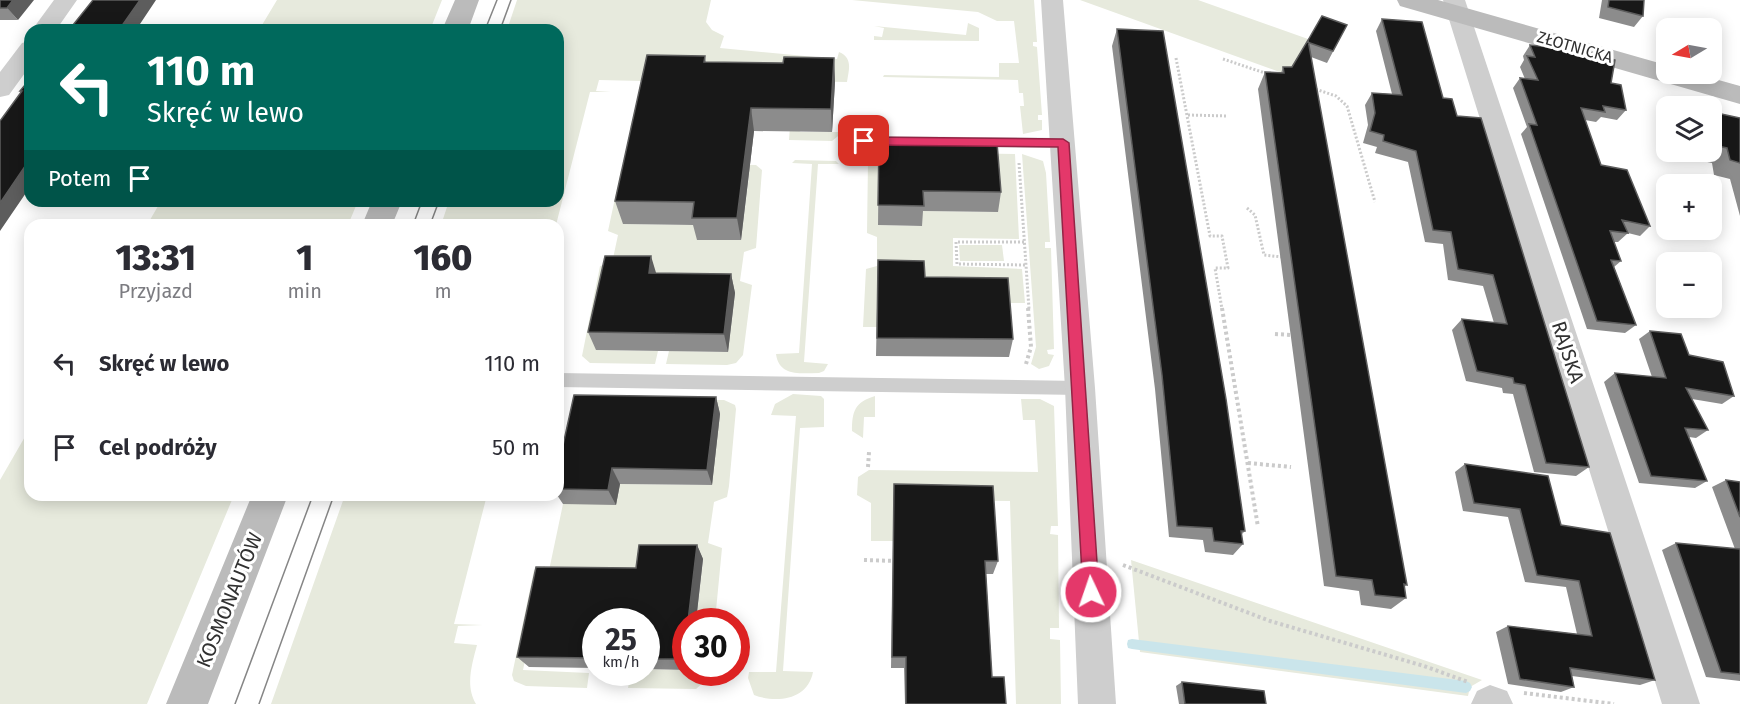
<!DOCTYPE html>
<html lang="pl">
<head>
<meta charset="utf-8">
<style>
  body { margin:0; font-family:"Fira Sans",sans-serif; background:#f2f2f3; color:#2b2b33; height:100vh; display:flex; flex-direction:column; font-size:22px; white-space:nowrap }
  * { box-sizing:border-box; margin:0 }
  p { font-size:20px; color:#7c7c81 }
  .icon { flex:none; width:33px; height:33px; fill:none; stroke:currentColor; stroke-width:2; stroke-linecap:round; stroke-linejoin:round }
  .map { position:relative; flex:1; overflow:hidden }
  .side { position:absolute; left:24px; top:219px; width:540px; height:282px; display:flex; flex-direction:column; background:#fff; border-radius:18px; box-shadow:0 3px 15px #0003 }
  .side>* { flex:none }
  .guide { position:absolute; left:24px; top:24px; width:540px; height:183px; border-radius:18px; box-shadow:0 3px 15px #0003; background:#00695c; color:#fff; overflow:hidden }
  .needle { width:39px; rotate:260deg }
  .buttons { position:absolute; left:1656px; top:18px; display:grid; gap:12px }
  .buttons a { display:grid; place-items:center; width:66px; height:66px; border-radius:12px; background:#fff; box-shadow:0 3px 15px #0003; font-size:30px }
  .speed { position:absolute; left:582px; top:608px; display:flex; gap:12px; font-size:30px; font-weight:700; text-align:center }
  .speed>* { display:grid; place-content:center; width:78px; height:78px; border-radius:50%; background:#fff; box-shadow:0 3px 15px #0003; line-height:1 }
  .speed small { font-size:15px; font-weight:400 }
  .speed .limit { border:9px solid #d22; background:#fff; color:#111 }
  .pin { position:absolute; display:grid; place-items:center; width:51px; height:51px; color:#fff; margin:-26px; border-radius:12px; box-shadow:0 3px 9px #0006 }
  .me { position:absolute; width:66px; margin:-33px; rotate:357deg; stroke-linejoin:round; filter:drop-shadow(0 0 4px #0008) }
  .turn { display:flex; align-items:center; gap:21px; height:126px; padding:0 24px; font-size:27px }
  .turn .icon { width:78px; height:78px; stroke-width:2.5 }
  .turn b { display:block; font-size:42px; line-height:51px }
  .then { display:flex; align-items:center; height:57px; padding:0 24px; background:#0003; gap:12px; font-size:22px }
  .eta { display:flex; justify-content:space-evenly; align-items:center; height:102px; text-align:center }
  .eta b { font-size:36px; font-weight:800; line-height:42px }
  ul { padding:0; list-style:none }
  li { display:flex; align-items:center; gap:18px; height:84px; padding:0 24px }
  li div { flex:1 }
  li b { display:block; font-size:22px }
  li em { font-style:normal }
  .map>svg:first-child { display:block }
  .green { fill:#e7eadd }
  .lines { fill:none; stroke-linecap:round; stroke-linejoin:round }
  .stream { fill:#cae5eb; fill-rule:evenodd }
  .path-far1 { stroke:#cbcbcb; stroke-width:3; stroke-dasharray:2 2; stroke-linecap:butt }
  .path { stroke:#cbcbcb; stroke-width:4; stroke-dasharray:3 3; stroke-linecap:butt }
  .lane { fill:#cecece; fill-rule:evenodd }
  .street { fill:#cecece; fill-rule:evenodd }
  .secondary { fill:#bbb; fill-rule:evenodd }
  .tram { stroke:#868686; stroke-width:1.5 }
  .wall { fill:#8c8c8c }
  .shaded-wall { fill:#5d5d5d }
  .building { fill:#181818; stroke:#5d5d5d; stroke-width:1.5 }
  .route { fill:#e4386a; stroke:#942445; stroke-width:1.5 }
  .labels { text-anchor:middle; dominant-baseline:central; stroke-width:6; stroke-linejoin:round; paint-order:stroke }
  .far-street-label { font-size:16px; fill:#313131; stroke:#fff }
  .street-label { font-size:20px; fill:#313131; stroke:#fff }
</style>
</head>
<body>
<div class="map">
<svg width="1740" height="704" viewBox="0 0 1740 704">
  <rect width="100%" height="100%" fill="#fff"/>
  <path class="green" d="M277 0H442L430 30H259Z
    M517 0H711L706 22 712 30 724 36 720 48 837 59 839 52C853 58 849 69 847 82L787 81 631 134 630 128 642 81 599 80 596 91 611 92H590L556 225H441L449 201H558V30H507Z
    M852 0H1034L1037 42H1033V46L1037 47 1042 115H1038V120H1042V130L1023 134 1020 106H1024L1023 93H1019L1018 80 883 77 884 75 999 77V63H1019L1014 21H997L978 12Z
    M1080 0H1198L1308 39 1291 76Z
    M968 23 979 28V41L874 40V36L882 37 884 28 874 26 966 35Z
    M790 126 801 132H843L832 141 789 140Z
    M886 152 878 225 922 226V211L997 212 954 153 1015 154 1019 239 953 238V266L1022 269 1025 303H1004L877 280V327H863L866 269 877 266V237L867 233 868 161 874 155Z
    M1022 154 1043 161 1046 173 1050 242H1045V248H1051L1054 349 1047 350 1048 354 1054 355 1049 366 1039 369 1031 364 1036 347Z
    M795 160 836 161 839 164H818L804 362 828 364 824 371 819 373C801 373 779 377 776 354L799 353 812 164 792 163Z
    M634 163 678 164 677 171H634L623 224 699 225 697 240 741 239 749 175 705 173 708 164 756 165 762 170 756 248 744 252 740 281 752 285 743 355 736 363 727 365 666 364 669 351 728 352 735 293 655 292 657 276 612 275 596 350 658 351 655 364 590 363 582 356 600 266 612 263 618 235 608 231 621 170Z
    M161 201H358L348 225H147Z
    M959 245H1002L1004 261H960Z
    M793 394 821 396 824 399V427L800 428 783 671 813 672C808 699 778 704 754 695L748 678 749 672H776L796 416 771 415 775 404Z
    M875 396V417H864L863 438 852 431C852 411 855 402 875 396Z
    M1021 399H1040L1054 406 1058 526H1051L1050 534 1058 535 1059 628H1050V639L1060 640 1061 704H1016L1010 501 894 500V541H871V503L857 495 858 477 869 470 1038 472 1035 420H1023Z
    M672 400H724L735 405 736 409 729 486 727 497 714 502 708 543 722 548 715 621H696L703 560 644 581 547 580 563 504 620 484 712 485Z
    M30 428V495H234L147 704H0V480Z
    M345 495H487L454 624 483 625 458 626 454 643 477 645C472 664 465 686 476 704H271Z
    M1131 560 1482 680 1470 687 1468 696 1140 652Z
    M545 566 523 670 589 673 587 688 526 686 514 681 512 675 534 570Z
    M647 669 685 670 686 672H709L706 680 696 689 628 688 631 672H646Z"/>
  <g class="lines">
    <path class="stream" d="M1132 639 1466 681 1470 683 1472 687 1470 691 1466 693 1132 649 1128 648 1127 644 1128 640Z"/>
    <path class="path-far1" d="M1176 58 1210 236H1222L1228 268H1215L1222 309
      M1223 59 1268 74
      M1312 88 1336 96 1347 106 1375 202
      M1188 115 1227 116
      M1019 163 1029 309
      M1247 208 1255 215 1264 255 1282 257
      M1024 242H956L957 264 1025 265"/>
    <path class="path" d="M1222 308 1258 527
      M1275 334 1292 335
      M1026 364 1031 347 1028 308
      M1248 463 1291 467
      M868 467 869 452
      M864 560 896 561
      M1123 565 1270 621 1424 666 1468 682
      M1524 693 1614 704"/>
    <path class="lane" d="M864 136 1063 138 1069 143 1063 148 867 146 853 156H843L842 153 843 150Z
      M558 373 1080 381 1085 383 1088 388 1085 393 1080 395 558 387Z"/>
    <path class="street" d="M54 0H77L56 30H32Z
      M1041 0H1063L1095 388 1116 704H1078L1065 388Z
      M1443 0H1465L1700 704H1662Z
      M30 41V66L9 95 0 97V72L22 43Z
      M1490 685 1507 691 1513 704H1471L1477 691Z"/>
    <path class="secondary" d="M455 0H479L468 30H442Z
      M1397 0H1438L1666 65V74H1697L1740 86V104L1400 6Z
      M372 201H402L392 225H362Z
      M252 495H288L208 704H166Z"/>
    <path class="tram" d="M485 30 497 0
      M500 30 511 0
      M413 225 422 201
      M430 225 439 201
      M235 704 313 495
      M259 704 334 495"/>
  </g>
  <path class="wall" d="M0 0 18 20H0Z
    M1602 0H1644L1643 16 1634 27 1599 18Z
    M1382 19 1457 116 1589 467 1576 476 1534 472 1513 394 1503 393 1502 388 1466 381 1452 330 1462 319 1494 323 1483 286 1448 280 1443 244 1425 242 1408 162 1375 153 1377 147 1363 143 1368 125 1365 105 1372 93 1392 94 1376 31Z
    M1347 25 1327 63 1311 57 1407 585 1404 587 1406 598 1391 609 1361 605 1359 591 1324 586 1258 89 1265 72 1281 73 1283 67H1292L1308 40Z
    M1117 29 1245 531 1241 535 1243 544 1233 555 1205 552 1203 540 1169 537 1155 389 1112 46Z
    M1530 45 1611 83 1626 110 1617 120 1601 117 1596 122 1585 120 1601 165 1650 226 1640 236 1628 233 1618 242H1614L1621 261 1614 267 1636 325 1625 333 1587 329 1521 134 1527 127 1513 88 1520 78 1525 79 1520 67 1524 60 1523 56Z
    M705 56 706 62 783 63 834 58 835 82 832 132 754 131 741 240H697L693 225 623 224 615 201Z
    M1712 112 1740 120V216L1730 179 1714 175 1712 163 1679 156V152H1712Z
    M879 142 1001 192 998 212 923 211 922 226 878 225Z
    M878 260 925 277 1013 339 1009 357 876 356Z
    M656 273 731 274 735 293 728 352 596 350 588 332Z
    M1650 331 1689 355 1734 396 1722 404 1692 399 1708 430 1696 438 1689 437 1707 481 1695 488 1639 483 1604 382 1615 373 1652 377 1639 339Z
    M716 397 720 414 712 485 620 484 616 505 563 504 557 495H558V468Z
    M1465 464 1561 525 1655 680 1640 685 1572 676 1574 687 1561 692 1508 684 1496 632 1508 626 1577 634 1566 587 1525 582 1508 517 1463 511 1455 472Z
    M1726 480 1740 482V681L1706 677 1662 550 1676 543 1735 549 1712 487Z
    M894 484 998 561 993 574H986L992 677 1006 704H905L904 668H891Z
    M697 545 703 559 696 621H686V670L646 669V621H596V668L529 667 517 657 636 568Z
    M1182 682 1266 704H1179L1176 686Z"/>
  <path class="shaded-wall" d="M13 0H34L18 20 7 8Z
    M140 0H156L136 30H119Z
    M834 58 835 82 832 132 831 109Z
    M751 108 754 131 741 240 737 218Z
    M30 159V187L0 231V203Z
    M651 256 657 276 649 273Z
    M731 274 735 293 728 352 724 334Z
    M716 397 720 414 712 485 707 470Z
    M612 468 620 484 616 505 608 490Z
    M697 545 703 559 696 621H688Z
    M686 642V663L683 659Z"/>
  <path class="building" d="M0 0H13L7 8H0Z
    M93 0H140L119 30H69Z
    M1609 0H1644L1643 16 1608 7Z
    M1322 16 1347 25 1333 51 1307 42Z
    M1382 19 1422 22 1443 98 1452 99 1457 116 1481 118 1589 467 1546 463 1525 385 1514 383 1513 378 1477 371 1462 319 1507 324 1493 275 1458 269 1451 232 1433 230 1416 151 1383 141 1384 135 1370 131 1375 113 1372 93 1402 95Z
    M1117 29 1163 31 1226 399 1245 531H1241L1243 544 1214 541 1212 528 1177 526 1162 375Z
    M1308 40 1407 585 1404 584 1406 598 1375 595 1372 580 1336 576 1265 72 1284 73 1283 67H1292Z
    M1530 45 1579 50 1615 60 1611 83 1621 85 1626 110 1603 106 1605 112 1581 108 1601 165 1627 170 1650 226 1622 220 1628 233 1610 231 1621 261 1611 260 1636 325 1597 321 1529 124 1537 125 1520 78 1538 80 1527 56 1535 57Z
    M647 55 705 56 704 62 783 63 784 57 834 58 831 109 751 108 737 218H692L694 202 615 201Z
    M30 79V159L0 203V121L22 91H20Z
    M1712 112 1740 118V163L1730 160 1727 148 1712 145Z
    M879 142 997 143 1001 192 923 191 924 206 878 205Z
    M605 256H651L649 273 731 274 724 334 588 332Z
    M878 260 924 261 925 277 1008 278 1013 339 877 338Z
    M1650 331 1681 334 1689 355 1723 362 1734 396 1686 388 1708 430 1685 428 1707 481 1651 476 1615 373 1666 378Z
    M574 395 716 397 707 470 612 468 608 490 558 489V468Z
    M1465 464 1548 476 1561 525 1610 533 1655 680 1570 668 1574 687 1520 679 1508 626 1592 636 1579 581 1537 575 1520 509 1474 503Z
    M1726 480 1740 482V517Z
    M894 484 993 486 998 561H985L992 677H1004L1006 704H906V657H892Z
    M1676 543 1740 549V674L1721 672Z
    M639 545H697L688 621H686V642L683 659H646V621H596V658L517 657 536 567 636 568Z
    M1182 682 1264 691 1266 704H1185Z"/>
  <path class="route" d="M864 137 1063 139 1069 143 1099 592 1097 597 1091 599 1085 597 1083 592 1058 147 864 145 858 141Z"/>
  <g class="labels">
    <g class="far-street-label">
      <text transform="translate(1575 47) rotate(16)">ZŁOTNICKA</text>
    </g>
    <g class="street-label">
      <text transform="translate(1568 352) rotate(72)">RAJSKA</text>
      <text transform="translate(229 600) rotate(-68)">KOSMONAUTÓW</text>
    </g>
  </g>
</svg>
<div class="buttons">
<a><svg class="needle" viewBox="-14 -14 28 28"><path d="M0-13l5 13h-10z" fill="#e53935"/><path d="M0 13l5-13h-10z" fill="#7c7c81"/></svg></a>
<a><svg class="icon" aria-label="layers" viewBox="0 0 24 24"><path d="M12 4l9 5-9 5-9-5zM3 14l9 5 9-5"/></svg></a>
<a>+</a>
<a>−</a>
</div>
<div class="speed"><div>25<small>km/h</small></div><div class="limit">30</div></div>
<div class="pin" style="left:864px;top:141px;background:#d93025"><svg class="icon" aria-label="arrive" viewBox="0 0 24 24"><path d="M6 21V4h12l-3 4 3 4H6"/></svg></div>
<svg class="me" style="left:1091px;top:592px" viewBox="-20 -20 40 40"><circle r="17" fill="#e4386a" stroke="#fff" stroke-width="3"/><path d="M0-11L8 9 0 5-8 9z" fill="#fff"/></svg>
<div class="guide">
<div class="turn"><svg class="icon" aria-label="left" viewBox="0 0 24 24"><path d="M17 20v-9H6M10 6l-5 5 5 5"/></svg><div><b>110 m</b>Skręć w lewo</div></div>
<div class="then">Potem<svg class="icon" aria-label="arrive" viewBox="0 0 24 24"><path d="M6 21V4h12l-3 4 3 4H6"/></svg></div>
</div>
<section class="side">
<div class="eta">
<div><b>13:31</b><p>Przyjazd</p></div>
<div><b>1</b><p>min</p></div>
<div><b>160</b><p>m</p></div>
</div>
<ul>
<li><svg class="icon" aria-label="left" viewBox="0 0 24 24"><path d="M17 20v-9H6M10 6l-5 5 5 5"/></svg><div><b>Skręć w lewo</b></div><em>110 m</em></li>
<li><svg class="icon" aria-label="arrive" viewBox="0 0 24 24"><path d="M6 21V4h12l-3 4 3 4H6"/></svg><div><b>Cel podróży</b></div><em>50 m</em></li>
</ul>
</section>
</div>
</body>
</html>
